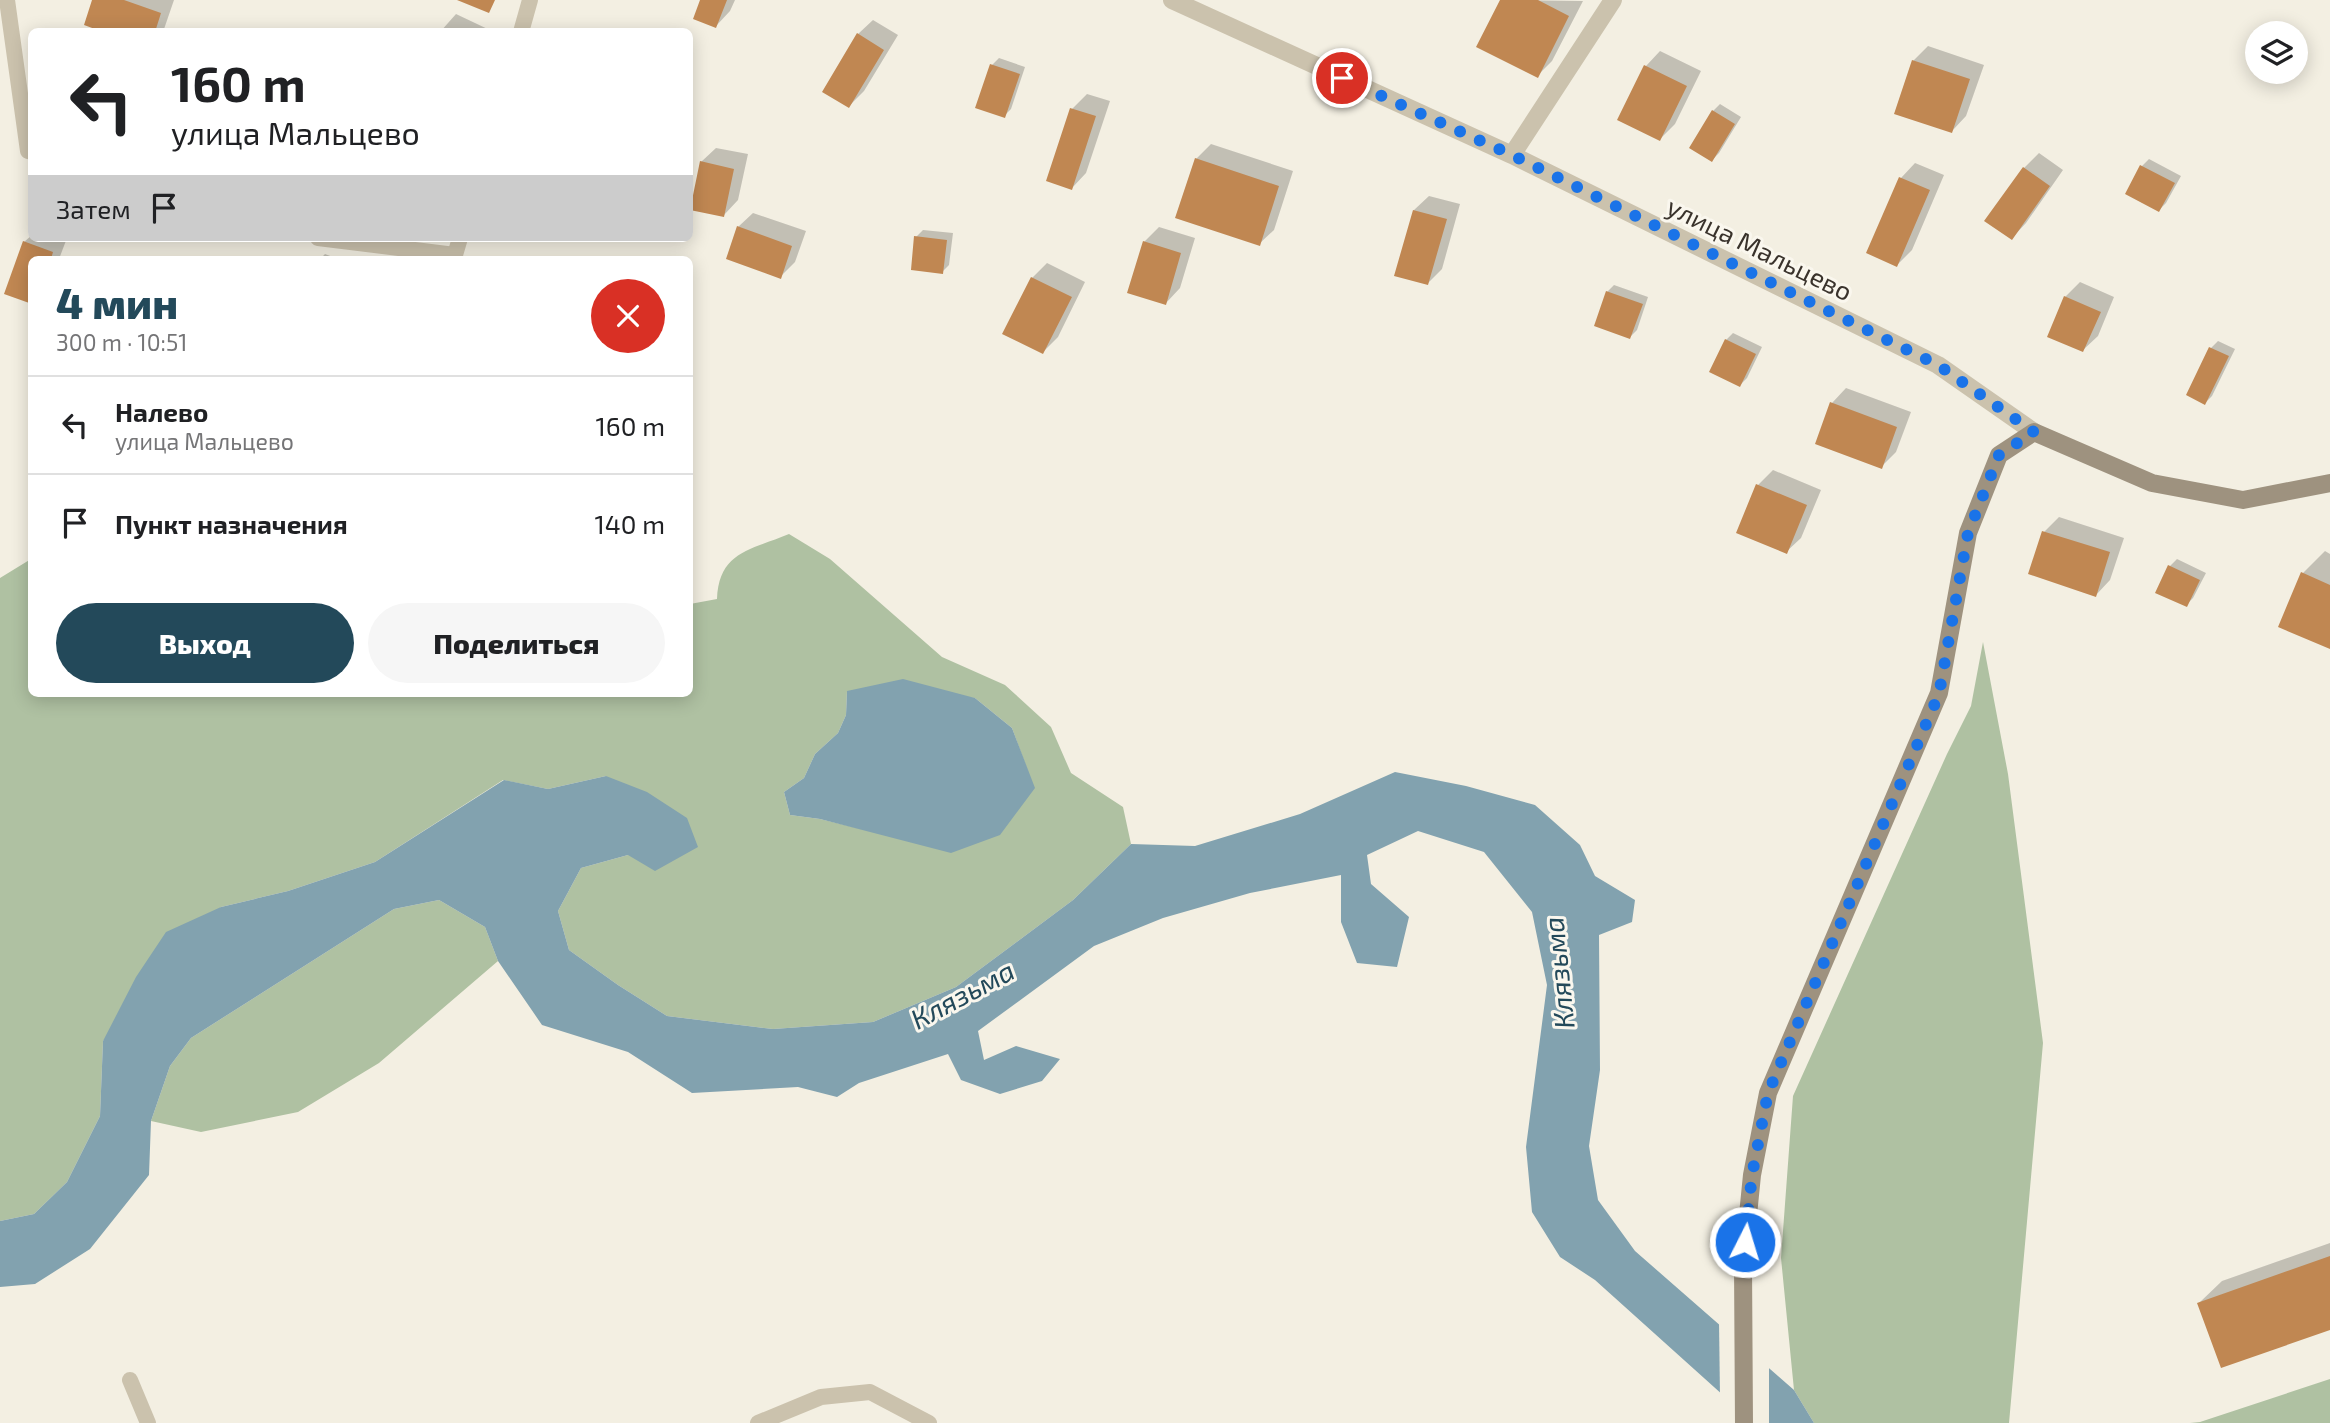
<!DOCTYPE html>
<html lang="ru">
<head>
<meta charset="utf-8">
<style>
  body { margin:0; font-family:"Exo 2",sans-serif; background:#f6f6f6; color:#202124; height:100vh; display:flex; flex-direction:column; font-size:26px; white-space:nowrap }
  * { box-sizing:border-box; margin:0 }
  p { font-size:23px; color:#757577 }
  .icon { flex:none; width:38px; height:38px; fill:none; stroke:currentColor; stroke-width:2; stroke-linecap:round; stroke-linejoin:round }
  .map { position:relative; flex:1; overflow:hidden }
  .side { position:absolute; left:28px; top:256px; width:665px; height:441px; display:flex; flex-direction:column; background:#fff; border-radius:10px; box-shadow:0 4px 18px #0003 }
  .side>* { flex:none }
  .banner { position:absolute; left:28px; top:28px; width:665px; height:214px; border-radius:10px; box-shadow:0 4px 18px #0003; background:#fff; color:#202124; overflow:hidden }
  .fabs { position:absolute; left:2245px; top:21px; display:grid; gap:14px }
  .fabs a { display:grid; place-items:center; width:63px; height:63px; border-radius:50%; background:#fff; box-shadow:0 4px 18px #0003; font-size:35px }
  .pin { position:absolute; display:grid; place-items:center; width:60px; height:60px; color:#fff; margin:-30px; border:4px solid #fff; border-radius:50%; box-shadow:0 2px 7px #0007 }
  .me { position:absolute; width:77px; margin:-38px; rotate:5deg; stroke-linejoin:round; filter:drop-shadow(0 0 5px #0008) }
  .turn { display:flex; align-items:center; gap:24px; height:147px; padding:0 28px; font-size:32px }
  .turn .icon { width:91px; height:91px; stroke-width:2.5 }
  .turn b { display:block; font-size:49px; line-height:60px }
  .then { display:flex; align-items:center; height:66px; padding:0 28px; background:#0003; gap:14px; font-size:26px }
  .round { display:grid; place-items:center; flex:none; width:74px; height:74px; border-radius:37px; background:#f6f6f6 }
  .headline { display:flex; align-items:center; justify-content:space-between; height:119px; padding:0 28px }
  h1 { font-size:42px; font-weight:800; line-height:52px; color:#23495a }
  .button { display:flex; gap:14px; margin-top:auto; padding:14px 28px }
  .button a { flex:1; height:80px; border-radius:42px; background:#23495a; color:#fff; font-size:28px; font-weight:800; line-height:80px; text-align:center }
  .button a+a { background:#f6f6f6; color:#202124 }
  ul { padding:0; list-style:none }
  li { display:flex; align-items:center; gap:21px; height:98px; padding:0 28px; border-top:2px solid #e0e0e0 }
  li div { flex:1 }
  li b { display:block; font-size:26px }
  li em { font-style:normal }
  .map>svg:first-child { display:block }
  .green { fill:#afc1a2; fill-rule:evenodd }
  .water { fill:#82a2af }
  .pier { fill:#f3efe2 }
  .shadow { fill:#0003 }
  .building { fill:#c08752 }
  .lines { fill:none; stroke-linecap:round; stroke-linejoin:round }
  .lane { stroke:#cbc2ad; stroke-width:16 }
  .street { stroke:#cbc2ad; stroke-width:18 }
  .secondary { stroke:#9e927f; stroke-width:18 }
  .route { stroke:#1a73e8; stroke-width:12; stroke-dasharray:0 21.6 }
  .labels { text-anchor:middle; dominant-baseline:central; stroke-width:6; stroke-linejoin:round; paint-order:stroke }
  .street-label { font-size:26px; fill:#3a332c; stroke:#faf7ee }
  .water-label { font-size:28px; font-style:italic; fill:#23495a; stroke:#faf7ee }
</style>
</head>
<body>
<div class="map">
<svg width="2330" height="1423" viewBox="0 0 2330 1423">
  <rect width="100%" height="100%" fill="#f3efe2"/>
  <path class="green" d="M789 534 830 559 942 657 1005 685 1051 727 1071 773 1123 807 1131 844 1073 900 956 987 873 1022 773 1029 667 1016 618 985 569 950 558 911 581 868 628 855 606 776 548 789 503 780 375 862 288 891 221 907 103 1041 100 1116 67 1182 34 1214 0 1221V578L31 559 32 693H690V604L717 599C719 551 751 550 789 534ZM847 691 975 698 1012 728 1034 788 878 833 820 819 790 815 784 792 804 778 815 754 838 733 846 715Z
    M1983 642 2008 774 2043 1043 2009 1423H1814L1794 1390 1781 1258 1793 1096 1947 754 1971 706Z
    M439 900 485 927 498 961 379 1063 298 1112 201 1132 151 1121 170 1066 191 1038 394 909Z
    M2330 1379V1423H2190L2200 1422Z"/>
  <path class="water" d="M903 679 975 698 1012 728 1035 788 1000 835 951 853 820 819 790 815 784 792 804 778 815 754 838 733 846 715 847 691Z
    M1395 772 1466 786 1535 805 1580 845 1595 876 1635 900 1632 922 1599 935 1600 1070 1589 1146 1598 1200 1635 1251 1794 1390 1814 1423H1754L1595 1280 1560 1257 1532 1212 1526 1147 1547 985 1532 912 1484 852 1418 831 1367 855 1371 884 1409 917 1397 967 1357 963 1341 922V875L1250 893 1163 918 1094 946 978 1031 984 1060 1016 1046 1060 1059 1042 1081 1000 1094 961 1080 948 1054 859 1083 837 1097 798 1087 692 1093 628 1052 542 1025 498 961 485 927 439 900 394 909 191 1038 170 1066 151 1121 149 1175 90 1249 35 1284 0 1287V1221L34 1214 67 1182 100 1116 103 1041 136 977 166 932 221 907 288 891 375 862 504 780 548 789 606 776 647 792 687 818 698 847 655 871 628 855 581 868 558 911 569 950 618 985 667 1016 773 1029 873 1022 956 987 1073 900 1131 844 1195 846 1300 814Z"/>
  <path class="pier" d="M1719 1320 1769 1364V1423H1748L1720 1398Z"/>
  <path class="shadow" d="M94 0H174L163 32H109Z
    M702 0H735L730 11 716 26Z
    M1502 0 1583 1 1552 61 1537 76Z
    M456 14 494 32H440Z
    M873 20 898 35 864 91 849 106 858 34Z
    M1928 46 1984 65 1966 116 1952 131 1913 61Z
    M1660 51 1701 71 1675 124 1660 139 1619 119 1646 66Z
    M999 58 1025 67 1011 109 1004 116 992 65Z
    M1087 94 1110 101 1086 173 1072 188 1048 180 1072 109Z
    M1720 104 1741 117 1719 153 1712 160 1713 111Z
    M1211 144 1293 171 1274 230 1259 244 1196 159Z
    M716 148 748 154 738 200 724 215 701 162Z
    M2039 153 2063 170 2026 223 2012 238 2024 168Z
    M2149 159 2181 176 2166 203 2159 210 2142 166Z
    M1915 163 1944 175 1912 250 1897 265 1901 178Z
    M1429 196 1460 204 1442 269 1428 283 1414 210Z
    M753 213 806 231 795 262 780 277 738 227Z
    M1159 227 1195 238 1180 288 1166 303 1144 242Z
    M923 230 953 233 949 265 942 272 916 237Z
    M32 235V238H67L59 259H32L24 242Z
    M325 254 338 259H320Z
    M1047 263 1085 282 1058 337 1043 352 1032 278Z
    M2080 282 2114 297 2098 336 2083 350 2065 297Z
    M1614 285 1648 297 1637 330 1630 337 1607 292Z
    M1733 333 1762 347 1747 378 1740 385 1726 340Z
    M2218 341 2235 349 2212 396 2205 403 2188 395 2211 348Z
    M1846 388 1911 412 1896 452 1881 467 1832 403Z
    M1773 470 1821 490 1801 538 1786 552 1758 485Z
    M2059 517 2124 538 2110 580 2096 595 2044 532Z
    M2325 551 2330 554V647L2303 573Z
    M2177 559 2206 573 2193 598 2186 605 2170 566Z
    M2330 1243V1328L2199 1303 2222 1281Z"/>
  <path class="building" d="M92 0H124L161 13 155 32H103L84 25Z
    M457 0H495L489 13Z
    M700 0H727L716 28 693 19Z
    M1500 0H1538L1569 16 1538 78 1476 47Z
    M857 33 884 50 849 108 822 92Z
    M1912 60 1970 79 1952 133 1894 114Z
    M990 64 1020 74 1005 118 975 108Z
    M1644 65 1687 86 1660 141 1617 120Z
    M1070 108 1096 116 1072 190 1046 181Z
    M1712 110 1735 124 1712 162 1689 148Z
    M1195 158 1279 186 1260 246 1175 218Z
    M700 161 734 169 724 217 690 210Z
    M2140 165 2175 183 2159 212 2125 194Z
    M2023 167 2050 186 2012 240 1984 221Z
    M1899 177 1930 190 1897 267 1866 253Z
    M1413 210 1447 219 1428 285 1394 276Z
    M737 226 792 246 781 279 726 259Z
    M914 236 947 240 943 274 911 270Z
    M23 241 53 252 51 259H32V304L4 294Z
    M1143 241 1181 253 1166 305 1127 293Z
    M1031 277 1072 297 1043 354 1002 334Z
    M1606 291 1643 304 1630 339 1594 326Z
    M2064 296 2101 312 2083 352 2047 337Z
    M1725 339 1756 354 1740 387 1709 372Z
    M2209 347 2229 356 2205 405 2186 395Z
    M1830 402 1897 427 1882 469 1815 444Z
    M1756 484 1807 505 1787 554 1736 533Z
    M2042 531 2110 552 2096 597 2028 574Z
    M2168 565 2200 580 2187 607 2155 593Z
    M2301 572 2330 585V649L2278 627Z
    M2330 1256V1330L2221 1368 2197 1303Z"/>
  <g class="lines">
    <path class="lane" d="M7 0 28 151 32 152
      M521 32 530 0
      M318 238 455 255 460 238
      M130 1380 148 1423
      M758 1423 821 1397 870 1392 929 1423"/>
    <path class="street" d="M1172 0 1512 155 1938 365 2034 432
      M1512 155 1613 0"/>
    <path class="secondary" d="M1744 1423 1743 1265 1752 1175 1768 1093 1939 693 1968 533 1999 455 2034 432 2152 483 2243 500 2330 483"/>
  </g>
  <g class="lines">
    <path class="route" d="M1342 78 1512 155 1938 365 2034 432 1999 455 1968 533 1939 694 1768 1093 1752 1175 1745 1242"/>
  </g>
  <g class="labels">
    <g class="street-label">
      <text transform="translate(1760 248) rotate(26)">улица Мальцево</text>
    </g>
    <g class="water-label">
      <text transform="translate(1558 973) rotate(-96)">Клязьма</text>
      <text transform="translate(962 994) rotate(-28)">Клязьма</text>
    </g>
  </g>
</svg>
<div class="fabs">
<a><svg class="icon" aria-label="layers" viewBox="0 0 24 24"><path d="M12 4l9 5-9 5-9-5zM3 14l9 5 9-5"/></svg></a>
</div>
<div class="pin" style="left:1342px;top:78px;background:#d93025"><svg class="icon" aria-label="arrive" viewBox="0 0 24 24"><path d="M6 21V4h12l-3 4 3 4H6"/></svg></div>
<svg class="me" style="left:1745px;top:1242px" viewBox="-20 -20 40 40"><circle r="17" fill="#1a73e8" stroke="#fff" stroke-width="3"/><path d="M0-11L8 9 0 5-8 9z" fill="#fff"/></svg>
<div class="banner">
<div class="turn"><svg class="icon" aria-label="left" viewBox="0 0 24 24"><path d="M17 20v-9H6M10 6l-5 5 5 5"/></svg><div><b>160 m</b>улица Мальцево</div></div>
<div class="then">Затем<svg class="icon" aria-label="arrive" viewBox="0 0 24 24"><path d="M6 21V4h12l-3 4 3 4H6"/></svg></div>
</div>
<section class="side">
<div class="headline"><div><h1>4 мин</h1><p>300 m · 10:51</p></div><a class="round" style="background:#d93025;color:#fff"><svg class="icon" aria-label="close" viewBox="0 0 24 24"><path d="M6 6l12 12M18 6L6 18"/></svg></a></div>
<ul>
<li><svg class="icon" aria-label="left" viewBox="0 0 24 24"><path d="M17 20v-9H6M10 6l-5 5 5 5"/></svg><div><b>Налево</b><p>улица Мальцево</p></div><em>160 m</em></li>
<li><svg class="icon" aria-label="arrive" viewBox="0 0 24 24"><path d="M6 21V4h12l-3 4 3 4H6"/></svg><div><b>Пункт назначения</b></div><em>140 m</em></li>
</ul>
<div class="button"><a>Выход</a><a>Поделиться</a></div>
</section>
</div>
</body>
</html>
